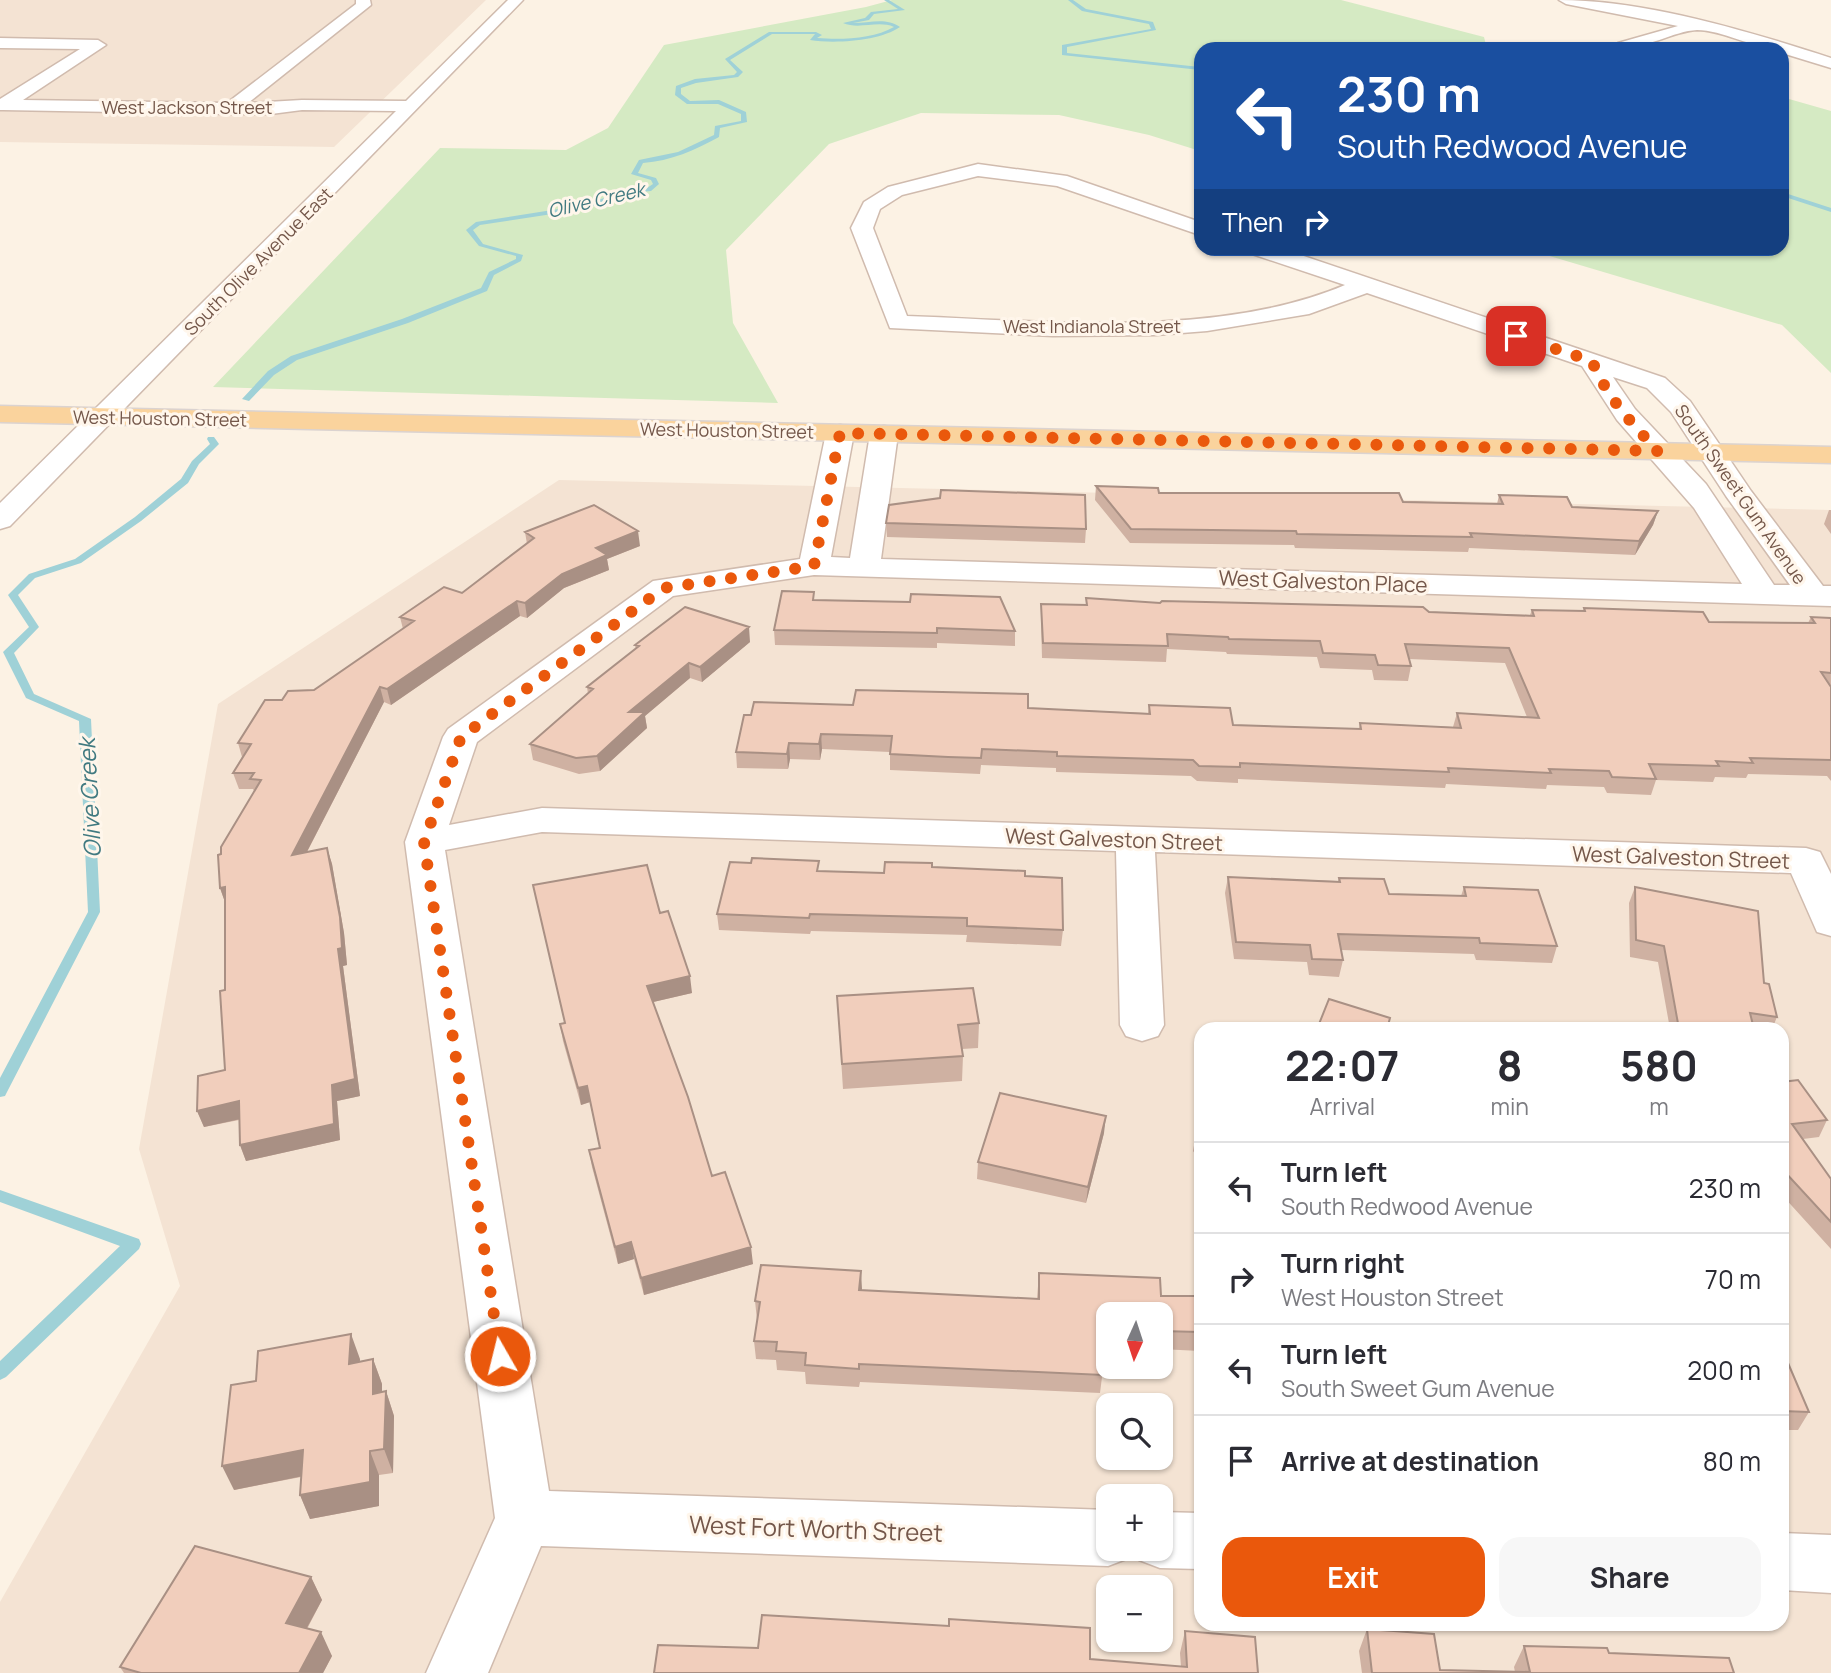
<!DOCTYPE html>
<html lang="en">
<head>
<meta charset="utf-8">
<style>
  body { margin:0; font-family:Manrope,sans-serif; background:#f7f7f7; color:#2b2b33; height:100vh; display:flex; flex-direction:column; font-size:26px; white-space:nowrap }
  * { box-sizing:border-box; margin:0 }
  p { font-size:23px; color:#7c7c81 }
  .icon { flex:none; width:38px; height:38px; fill:none; stroke:currentColor; stroke-width:2; stroke-linecap:round; stroke-linejoin:round }
  .map { position:relative; flex:1; overflow:hidden }
  .drawer { position:absolute; left:1194px; top:1022px; width:595px; height:609px; display:flex; flex-direction:column; background:#fff; border-radius:21px; box-shadow:0 2px 5px #0004 }
  .drawer>* { flex:none }
  .banner { position:absolute; left:1194px; top:42px; width:595px; height:214px; border-radius:21px; box-shadow:0 2px 5px #0004; background:#1a4fa0; color:#fff; overflow:hidden }
  .needle { width:46px; rotate:183deg }
  .tools { position:absolute; left:1096px; top:1302px; display:grid; gap:14px }
  .tools a { display:grid; place-items:center; width:77px; height:77px; border-radius:14px; background:#fff; box-shadow:0 2px 5px #0004; font-size:35px }
  .pin { position:absolute; display:grid; place-items:center; width:60px; height:60px; color:#fff; margin:-30px; border-radius:14px; box-shadow:0 4px 10px #0006 }
  .me { position:absolute; width:77px; margin:-38px; rotate:352deg; stroke-linejoin:round; filter:drop-shadow(0 0 5px #0008) }
  .turn { display:flex; align-items:center; gap:24px; height:147px; padding:0 28px; font-size:32px }
  .turn .icon { width:91px; height:91px; stroke-width:2.5 }
  .turn b { display:block; font-size:49px; line-height:60px }
  .then { display:flex; align-items:center; height:66px; padding:0 28px; background:#0003; gap:14px; font-size:26px }
  .eta { display:flex; justify-content:space-evenly; align-items:center; height:119px; text-align:center }
  .eta b { font-size:42px; font-weight:700; line-height:49px }
  .cta { display:flex; gap:14px; margin-top:auto; padding:14px 28px }
  .cta a { flex:1; height:80px; border-radius:21px; background:#ea580c; color:#fff; font-size:28px; font-weight:700; line-height:80px; text-align:center }
  .cta a+a { background:#f7f7f7; color:#2b2b33 }
  ul { padding:0; list-style:none }
  li { display:flex; align-items:center; gap:21px; height:91px; padding:0 28px; border-top:2px solid #e1e1e2 }
  li div { flex:1 }
  li b { display:block; font-size:26px }
  li em { font-style:normal }
  .map>svg:first-child { display:block }
  .residential { fill:#f4e3d3; fill-rule:evenodd }
  .green { fill:#d5eac3 }
  .lines { fill:none; stroke-linecap:round; stroke-linejoin:round }
  .stream { fill:#9fd1d7; fill-rule:evenodd }
  .minor-casing { stroke:#d0bbae; stroke-width:3 }
  .major-casing { stroke:#dbd3d0; stroke-width:3 }
  .minor { fill:#fff; fill-rule:evenodd }
  .major { fill:#fad39d; fill-rule:evenodd }
  .wall { fill:#cfb1a2 }
  .shaded-wall { fill:#a99084 }
  .building { fill:#f1cebc; stroke:#a99084; stroke-width:2 }
  .route { stroke:#ea580c; stroke-width:12; stroke-dasharray:0 21.6 }
  .labels { text-anchor:middle; dominant-baseline:central; stroke-width:6; stroke-linejoin:round; paint-order:stroke }
  .far-street-label { font-size:18px; fill:#74574a; stroke:#fff6eb }
  .far-water-label { font-size:19px; font-style:italic; fill:#417a81; stroke:#fff6eb }
  .street-label { font-size:21px; fill:#74574a; stroke:#fff6eb }
  .water-label { font-size:23px; font-style:italic; fill:#417a81; stroke:#fff6eb }
  .near-street-label { font-size:24px; fill:#74574a; stroke:#fff6eb }
</style>
</head>
<body>
<div class="map">
<svg width="1831" height="1673" viewBox="0 0 1831 1673">
  <rect width="100%" height="100%" fill="#fcf2e4"/>
  <path class="residential" d="M0 0H486L334 147 0 142Z
    M559 480 1831 510V1673H0V1602L180 1286 139 1149 218 704ZM1200 1029H1782V1624H1200ZM1108 1314H1160V1367H1108ZM1108 1405H1160V1458H1108ZM1108 1496H1160V1549H1108ZM1108 1587H1160V1640H1108Z"/>
  <path class="green" d="M892 0H1341L1484 37 1487 49H1200V151L1149 135 1059 115 921 113 829 144 726 250 733 323 778 403 213 387 440 148 566 150 608 128 664 45 866 7Z
    M1782 97 1831 111V373L1782 325 1526 249 1782 248Z"/>
  <g class="lines">
    <path class="stream" d="M884 0H889L905 10 874 14 869 20 853 23C870 23 886 17 900 27 880 41 835 44 810 40L815 34H772L730 60 743 72 738 77 696 83 681 88V94L690 101 719 100 746 112 747 122 720 128 719 137C695 150 671 161 643 163L638 173 656 178 659 184 651 191 630 193 585 209 480 225 473 230 483 244 523 255 521 261 494 275 487 291 408 323 297 360 274 375 249 401 242 399 268 371 291 356 402 319 481 288 489 272 516 259V256L479 246 466 230 476 222 584 205 627 190 647 188 653 184 651 180 631 174 639 160 678 152 714 135 715 126 741 121V114L718 104H687L675 95 676 86 695 79 734 75 737 72 725 59 769 32H816L822 35 817 38C841 40 873 39 894 27 878 20 859 30 843 23L865 18 871 12 898 9Z
      M1068 0H1073L1086 9 1153 22 1156 30 1067 47V53L1200 67V70L1062 55V45L1151 29 1149 24 1082 11Z
      M1324 42 1355 47 1358 49 1324 46 1293 49Z
      M1782 192 1831 208V212L1782 196Z
      M208 437H214L219 444 199 464 188 483 141 521 81 563 35 578 18 595 39 627 14 653 34 694 91 719 100 912 7 1092 5 1096 0 1097V1078L88 912 79 721 26 698 3 652 29 627 8 595 29 574 75 559 135 517 181 479 192 461 210 444 207 439Z
      M0 1190 139 1239 141 1244 139 1249 6 1377 0 1380V1361L120 1246 0 1202Z"/>
    <g class="minor-casing">
      <path id="minor" d="M356 0H370L371 5 248 103 302 100 406 101 508 0H523L10 526 0 529V503L396 111 302 110 271 114H230L3 110H0V99L80 49 0 48V38L98 40 106 45 23 100 227 103 356 4Z
        M1559 0C1645 0 1748 31 1831 58V68L1782 53V49C1753 49 1723 30 1697 30 1674 31 1646 49 1618 49L1616 46 1618 43 1678 26 1566 4Z
        M978 164 1067 176 1200 222V235L1057 186 978 176 902 195 880 209 873 228 907 316C1045 321 1217 339 1345 285L1249 253 1246 248H1280L1665 378 1690 401 1751 491 1823 586H1831V606L814 575 673 596 477 742 449 825 542 808 1806 848 1820 852 1831 874V936L1817 932 1791 873 1155 852 1164 1025 1158 1036 1142 1041 1126 1036 1120 1025 1116 851 542 832 445 850 549 1491 1108 1510V1549H1133L1129 1558 1108 1566 541 1546 488 1673H426L495 1518 405 842 443 737 448 729 653 581 800 559 826 433 830 427 840 425 850 427 854 433 831 557 850 558 870 434 874 428 884 426 894 428 898 434 881 559 1742 584 1694 508 1617 420 1582 366 1367 293 1309 314 1207 331 1156 335 1053 336 890 328 851 228 864 202 888 187ZM1613 377 1647 388 1671 412 1726 496 1790 585H1774L1706 484 1635 409Z
        M1160 1512 1200 1513V1569L1160 1568 1139 1560 1135 1549H1160Z
        M1782 1533 1831 1535V1593L1782 1590Z"/>
    </g>
    <g class="major-casing">
      <path id="major" d="M0 406 1831 447V463L0 422Z"/>
    </g>
    <use href="#minor" class="minor"/>
    <use href="#major" class="major"/>
  </g>
  <path class="wall" d="M1096 486 1159 493 1497 504 1499 495 1572 507 1658 511 1653 525 1635 555 1469 548 1468 552 1295 548 1294 545 1130 543 1095 500Z
    M1829 510H1831V534L1824 524Z
    M886 523 1086 529 1085 543 887 537Z
    M525 532 640 546 607 559 609 570 564 588 527 618 520 616 391 705 384 702 307 852 327 848 332 864 344 933 347 965 343 966 360 1096 337 1101 340 1140 246 1161 240 1145 239 1120 204 1127 197 1111 225 1070V902L220 888 221 854 254 791 253 789H239L233 773 242 757 238 743 282 700 314 690 403 629 400 617 462 593 527 544Z
    M1086 598 1160 603 1530 615 1532 610 1583 611 1584 608 1709 622 1808 623 1811 617 1831 618V781L1827 776 1748 774 1746 778 1715 777 1713 782 1656 780 1651 795 1607 793 1604 787 1547 785 1546 789 1446 784 1445 788 1238 779V783L1197 781 1191 776 1056 772V768L981 765 980 774 890 770V752L822 749 820 760 790 759 788 769 737 768 736 752 751 715 853 705 1028 708 1148 713 1149 705 1233 725 1359 729 1360 723 1453 727 1457 713 1527 717 1505 663 1409 659 1411 666 1408 681 1374 680 1372 670 1320 668 1317 657 1227 654 1226 652 1167 649 1166 662 1042 658 1041 619V604L1086 605Z
    M815 600 1015 631V646L937 643V648L775 645 774 630Z
    M750 642 702 682 690 678 645 716 647 728 600 771 579 774 533 760 530 744 588 694 587 687 636 649 635 645Z
    M932 867 1025 876 1063 930 1061 946 966 942 967 935 811 931 810 934 719 930 717 914 819 871 884 873Z
    M1228 877 1338 881 1339 878 1389 894 1461 896 1464 887 1557 946 1552 963 1476 960 1474 954 1341 950 1343 960 1339 977 1309 975 1307 962 1234 959 1225 893Z
    M533 885 660 913 692 993 653 1002 712 1176 753 1264 644 1295 634 1259 618 1264 592 1167 589 1150 600 1148 590 1102 581 1105 563 1041 560 1024 565 1023Z
    M1635 887 1764 983 1777 1017 1772 1029H1670L1658 962 1630 957 1629 903Z
    M837 996 979 1023 978 1048 962 1049 963 1056 962 1081 843 1089Z
    M1782 1082 1827 1120 1819 1137 1803 1139 1831 1179V1249L1782 1195Z
    M1200 1132V1161L1193 1151 1196 1134Z
    M1104 1133 1086 1203 977 1179 978 1162Z
    M1039 1273 1161 1296H1200V1351L1160 1349V1314H1108V1367H1148L1147 1379 1102 1377 1100 1393 860 1382 859 1387 806 1384 805 1372 777 1370 776 1360 756 1359 754 1341 757 1320 755 1301 1037 1299Z
    M1782 1349 1809 1412 1798 1430H1782Z
    M360 1359V1362L373 1359 382 1384V1392L386 1391 394 1416 393 1473 379 1475V1506L310 1519 300 1495 301 1477 234 1490Z
    M311 1577 322 1600 307 1629 332 1656 323 1673H124L120 1667Z
    M762 1615 949 1626V1619L1090 1628V1659L1181 1667 1180 1653 1185 1631 1255 1637 1258 1673H654L658 1645 758 1648Z
    M1367 1629 1440 1670 1515 1672 1514 1667 1524 1646 1609 1653 1734 1673H1362L1359 1651Z"/>
  <path class="shaded-wall" d="M1658 511 1653 525 1635 555 1639 541Z
    M638 531 640 546 607 559 609 570 564 588 527 618 525 603 562 574 596 548Z
    M517 601 520 616 391 705 387 689Z
    M749 627 750 642 702 682 700 667Z
    M689 663 690 678 645 716 647 728 600 771 597 756 629 712Z
    M380 687 384 702 297 871 292 855Z
    M821 734 822 749 820 760 819 744Z
    M789 743 790 759 788 769 787 754Z
    M327 848 332 864 344 933 347 965 343 966 360 1096 337 1101 340 1140 246 1161 240 1145 332 1085 338 949Z
    M225 887 226 905 220 888Z
    M690 976 692 993 649 1003 647 986Z
    M587 1086 590 1102 581 1105 578 1088Z
    M239 1101 245 1118 204 1127 197 1111Z
    M1106 1116 1104 1133 1086 1203 1088 1187Z
    M631 1242 634 1259 618 1264 615 1247Z
    M751 1247 753 1264 644 1295 641 1278Z
    M861 1271 862 1289 860 1309 859 1290Z
    M351 1334 360 1359 358 1388 349 1364Z
    M373 1359 382 1384V1418L373 1394Z
    M386 1391 394 1416 393 1473 384 1449Z
    M303 1450 313 1474 234 1490 222 1466Z
    M370 1451 379 1475V1506L310 1519 300 1495Z
    M311 1577 322 1600 297 1646 286 1623Z
    M321 1632 332 1656 323 1673H299Z"/>
  <path class="building" d="M1096 486 1158 488 1159 493H1399L1403 502 1503 504 1499 495 1567 497 1572 507 1658 511 1639 541 1470 533 1472 537 1297 534 1296 531 1131 529Z
    M941 490 1085 495 1086 529 886 523 889 505 940 498Z
    M594 505 638 531 596 548 607 555 562 574 525 603 517 601 387 689 380 687 292 855 327 848 340 917 342 948 338 949 355 1079 332 1085 334 1124 240 1145 239 1101 197 1111 198 1076 225 1070 220 991 225 990V887L220 888 218 855 221 854V847L261 780 250 779 254 773H233L251 744 238 743 265 700H282L288 691 314 690 414 621 400 617 444 587 462 593 534 538 525 532Z
    M782 591 814 592 813 600 910 602 911 594 1000 597 1015 631 937 628V633L774 630Z
    M1086 598 1160 603 1162 601 1423 607 1429 612 1534 616 1532 610 1585 611 1584 608 1703 612 1709 622 1815 623 1811 617 1831 618V673L1821 672 1831 687V760L1750 758 1753 763 1716 761 1719 766 1649 764 1656 779 1612 777 1609 771 1549 769 1551 773 1448 768 1449 772 1240 763V767L1199 766 1193 760 1057 756V752L982 749 981 758 948 757 890 754 892 736 821 734 819 744 789 743 787 754 736 752 744 715H751L754 702 853 705 856 690 1028 694V708L1150 714 1149 705 1230 708 1233 725 1361 729 1360 723 1461 728 1457 713 1539 718 1509 648 1405 644 1411 666 1378 665 1375 655 1323 653 1320 641 1229 639 1228 637 1167 634 1168 646 1043 643 1041 604 1087 605Z
    M685 607 749 627 700 667 689 663 629 712H645L597 756 576 758 530 744 593 689 587 687 639 646 635 645Z
    M752 858 819 861 817 871 884 873 885 862 932 863V867L1025 871V876L1062 878 1063 930 967 926V918L810 914 809 918 717 914 730 862 751 863Z
    M647 865 660 913 668 911 690 976 647 986 688 1097 712 1176 725 1172 751 1247 641 1278 631 1242 615 1247 589 1150 600 1148 587 1086 578 1088 560 1024 565 1023 533 885Z
    M1228 877 1340 882 1339 878 1384 879 1389 894 1466 896 1464 887 1538 890 1557 946 1480 943 1479 938 1338 934 1343 960 1312 959 1310 945 1236 942Z
    M1635 887 1758 911 1764 983 1769 984 1777 1017 1750 1013 1754 1029H1679L1664 946 1636 940Z
    M973 988 979 1023 958 1025 963 1056 842 1064 837 996Z
    M1329 999 1390 1018 1387 1029H1317Z
    M1798 1080 1827 1120 1792 1124 1831 1179V1222L1784 1171H1782V1082Z
    M1000 1093 1106 1116 1088 1187 978 1162Z
    M1200 1132V1140L1196 1134Z
    M761 1265 861 1271 859 1290 1039 1299V1273L1160 1278 1161 1296H1200V1332L1160 1331V1314H1108V1358H1102L1103 1375 859 1364V1369L805 1365 806 1353 776 1351 777 1342 754 1341 760 1302 755 1301Z
    M351 1334 349 1364 373 1359V1394L386 1391 384 1449 370 1451V1482L300 1495 303 1450 222 1466 231 1385 256 1381 258 1351Z
    M1782 1349 1809 1412 1782 1411Z
    M195 1546 311 1577 286 1623 321 1632 299 1673H141L120 1667Z
    M762 1615 949 1626V1619L1090 1628V1659L1187 1667 1185 1631 1255 1637 1258 1673H654L658 1645 758 1648Z
    M1367 1629 1434 1634 1440 1670 1530 1672 1524 1646 1607 1648 1609 1653 1729 1658 1734 1673H1372Z"/>
  <g class="lines">
    <path class="route" d="M500 1356 424 842 461 737 664 588 814 566 840 433 1658 451C1631 423 1607 397 1592 361L1516 336"/>
  </g>
  <g class="labels">
    <g class="far-street-label">
      <text x="187" y="107">West Jackson Street</text>
      <text transform="translate(258 261) rotate(-45)">South Olive Avenue East</text>
      <text x="1092" y="326">West Indianola Street</text>
      <text transform="translate(160 418) rotate(1)">West Houston Street</text>
      <text transform="translate(727 430) rotate(1)">West Houston Street</text>
      <text transform="translate(1741 494) rotate(55)">South Sweet Gum Avenue</text>
    </g>
    <g class="far-water-label">
      <text transform="translate(596 200) rotate(-13)">Olive Creek</text>
    </g>
    <g class="street-label">
      <text transform="translate(1323 581) rotate(2)">West Galveston Place</text>
      <text transform="translate(1114 839) rotate(2)">West Galveston Street</text>
      <text transform="translate(1681 857) rotate(2)">West Galveston Street</text>
    </g>
    <g class="water-label">
      <text transform="translate(89 798) rotate(-93)">Olive Creek</text>
    </g>
    <g class="near-street-label">
      <text transform="translate(816 1528) rotate(2)">West Fort Worth Street</text>
    </g>
  </g>
</svg>
<div class="tools">
<a><svg class="needle" viewBox="-14 -14 28 28"><path d="M0-13l5 13h-10z" fill="#e53935"/><path d="M0 13l5-13h-10z" fill="#7c7c81"/></svg></a>
<a><svg class="icon" aria-label="search" viewBox="0 0 24 24"><circle cx="10" cy="10" r="6"/><path d="M15 15l6 6"/></svg></a>
<a>+</a>
<a>−</a>
</div>
<div class="pin" style="left:1516px;top:336px;background:#d93025"><svg class="icon" aria-label="arrive" viewBox="0 0 24 24"><path d="M6 21V4h12l-3 4 3 4H6"/></svg></div>
<svg class="me" style="left:500px;top:1356px" viewBox="-20 -20 40 40"><circle r="17" fill="#ea580c" stroke="#fff" stroke-width="3"/><path d="M0-11L8 9 0 5-8 9z" fill="#fff"/></svg>
<div class="banner">
<div class="turn"><svg class="icon" aria-label="left" viewBox="0 0 24 24"><path d="M17 20v-9H6M10 6l-5 5 5 5"/></svg><div><b>230 m</b>South Redwood Avenue</div></div>
<div class="then">Then<svg class="icon" aria-label="right" viewBox="0 0 24 24"><path d="M7 20v-9h11M14 6l5 5-5 5"/></svg></div>
</div>
<section class="drawer">
<div class="eta">
<div><b>22:07</b><p>Arrival</p></div>
<div><b>8</b><p>min</p></div>
<div><b>580</b><p>m</p></div>
</div>
<ul>
<li><svg class="icon" aria-label="left" viewBox="0 0 24 24"><path d="M17 20v-9H6M10 6l-5 5 5 5"/></svg><div><b>Turn left</b><p>South Redwood Avenue</p></div><em>230 m</em></li>
<li><svg class="icon" aria-label="right" viewBox="0 0 24 24"><path d="M7 20v-9h11M14 6l5 5-5 5"/></svg><div><b>Turn right</b><p>West Houston Street</p></div><em>70 m</em></li>
<li><svg class="icon" aria-label="left" viewBox="0 0 24 24"><path d="M17 20v-9H6M10 6l-5 5 5 5"/></svg><div><b>Turn left</b><p>South Sweet Gum Avenue</p></div><em>200 m</em></li>
<li><svg class="icon" aria-label="arrive" viewBox="0 0 24 24"><path d="M6 21V4h12l-3 4 3 4H6"/></svg><div><b>Arrive at destination</b></div><em>80 m</em></li>
</ul>
<div class="cta"><a>Exit</a><a>Share</a></div>
</section>
</div>
</body>
</html>
